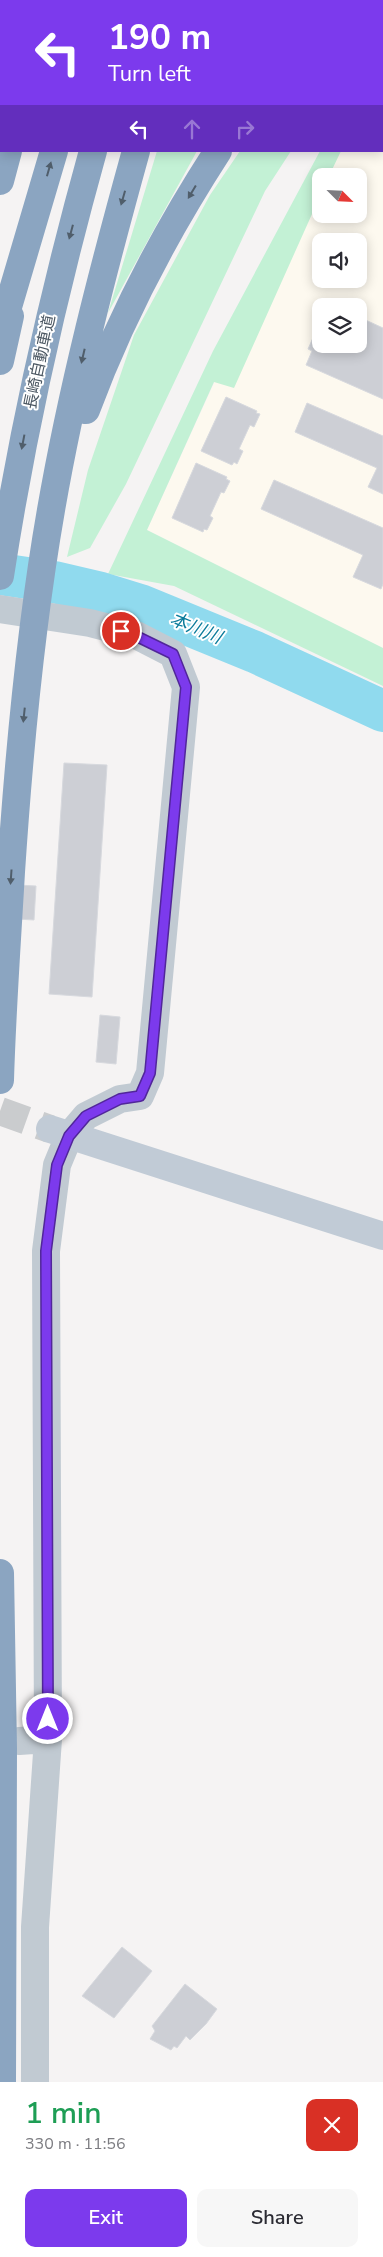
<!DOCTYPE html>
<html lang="en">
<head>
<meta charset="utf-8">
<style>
  body { margin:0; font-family:"Nunito Sans","Noto Sans JP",sans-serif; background:#f7f7f7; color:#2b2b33; height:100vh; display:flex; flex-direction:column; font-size:19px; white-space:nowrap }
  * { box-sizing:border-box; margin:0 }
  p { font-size:16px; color:#7c7c81 }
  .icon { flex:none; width:28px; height:28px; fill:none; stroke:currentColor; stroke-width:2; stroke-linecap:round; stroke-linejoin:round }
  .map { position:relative; height:2082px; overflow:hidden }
  .details { display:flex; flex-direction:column; background:#fff; flex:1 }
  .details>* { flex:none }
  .hud { position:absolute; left:0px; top:0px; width:384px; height:152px; box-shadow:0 2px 12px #0003; background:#7c3aed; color:#fff; overflow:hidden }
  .needle { width:32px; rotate:114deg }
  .buttons { position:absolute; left:312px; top:168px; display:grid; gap:10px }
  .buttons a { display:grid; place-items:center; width:55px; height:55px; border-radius:10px; background:#fff; box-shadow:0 2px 12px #0003; font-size:25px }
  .pin { position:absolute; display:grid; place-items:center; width:42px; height:42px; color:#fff; margin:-21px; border:2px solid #fff; border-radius:50%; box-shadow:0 1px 5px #0007 }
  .me { position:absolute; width:55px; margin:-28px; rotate:0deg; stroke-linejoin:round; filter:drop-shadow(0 0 4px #0008) }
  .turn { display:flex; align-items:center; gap:18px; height:105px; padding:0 25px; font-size:22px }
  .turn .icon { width:65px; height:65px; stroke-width:2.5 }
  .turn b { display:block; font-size:35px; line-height:42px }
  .lanes { display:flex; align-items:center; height:48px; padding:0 25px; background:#0003; justify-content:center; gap:25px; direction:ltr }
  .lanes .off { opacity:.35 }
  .round { display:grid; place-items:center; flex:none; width:52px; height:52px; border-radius:10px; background:#f7f7f7 }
  .headline { display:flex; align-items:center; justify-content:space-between; height:85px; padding:0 25px }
  h1 { font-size:30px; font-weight:600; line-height:38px; color:#1e9e55 }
  .button { display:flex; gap:10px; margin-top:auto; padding:10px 25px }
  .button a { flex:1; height:58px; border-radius:10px; background:#7c3aed; color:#fff; font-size:20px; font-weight:600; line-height:58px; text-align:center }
  .button a+a { background:#f7f7f7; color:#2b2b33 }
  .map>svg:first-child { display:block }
  .commercial { fill:#fdf9ef; fill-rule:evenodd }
  .green { fill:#c3f1d5 }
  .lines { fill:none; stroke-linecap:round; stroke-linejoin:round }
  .river { stroke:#90daee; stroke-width:42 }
  .building { fill:#cdcfd5; stroke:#d7d9de }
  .secondary-tunnel { stroke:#caccce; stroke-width:28; stroke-dasharray:28 14; stroke-linecap:butt }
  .lane { stroke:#c1cad2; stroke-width:14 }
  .street { stroke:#c1cad2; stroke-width:28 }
  .secondary { stroke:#c1cbd6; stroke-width:28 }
  .highway { stroke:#8ba5c1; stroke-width:28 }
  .oneway { fill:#505e6b }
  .route-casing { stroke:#51269a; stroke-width:12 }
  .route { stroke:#7c3aed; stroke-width:9 }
  .labels { text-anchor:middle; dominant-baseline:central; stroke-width:4; stroke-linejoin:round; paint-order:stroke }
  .street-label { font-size:16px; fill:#4a5661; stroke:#fff }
  .water-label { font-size:18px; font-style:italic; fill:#0c7c9b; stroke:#fff }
</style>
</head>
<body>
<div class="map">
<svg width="383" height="2082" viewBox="0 0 383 2082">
  <rect width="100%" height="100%" fill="#f5f3f3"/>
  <path class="commercial" d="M383 122V648L147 530 320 151H382ZM321 176H359V214H321ZM321 241H359V279H321ZM321 306H359V344H321Z"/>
  <path class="green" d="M258 0H383V4L382 1Z
    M157 151H197L108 313Z
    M240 151H291L265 191 126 484 90 548 67 557 88 470 134 335 210 195Z
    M320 151H341L329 176H321V194L234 388 214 382 147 530 383 648V686L174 586 108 574 213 351Z"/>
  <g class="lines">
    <path class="river" d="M0 574 54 582 101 593 140 605 255 652 383 711"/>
  </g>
  <path class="building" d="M359 317 383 328V399L306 365 312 351 308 349 321 320V344H359Z
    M226 397 257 411 256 413 260 414 254 427 250 425 239 449 243 451 237 464 234 462 232 465 201 451Z
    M307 403 383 436V494L368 487 377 468 295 432Z
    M196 463 227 477 226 479 230 481 224 493 221 492 210 516 213 518 207 530 204 529 203 532 172 518Z
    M274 480 383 528V584L381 589 353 577 363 555 261 509Z
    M64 763 107 765 92 997 49 994Z
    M0 884 36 886 34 920 0 918Z
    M100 1015 120 1017 116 1064 96 1062Z
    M122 1947 152 1971 114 2018 82 1996Z
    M185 1984 217 2009 206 2024 190 2040 186 2036 177 2048 174 2046 171 2050 150 2039 155 2031 152 2026Z"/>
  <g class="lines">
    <path class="secondary-tunnel" d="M0 1111 50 1129"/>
    <path class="lane" d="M233 0 234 1"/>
    <path class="street" d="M0 609 90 623 136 635 173 654 186 687 150 1073 140 1096 120 1099 86 1116 69 1136 57 1165 46 1251 48 1739 35 1927V2082
      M19 1741 48 1739"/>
    <path class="secondary" d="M50 1129 383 1236"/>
    <path class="highway" d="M54 1 55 0
      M101 1 102 0
      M142 1V0
      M195 1 196 0
      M382 18H383
      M0 88 1 87
      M0 181 8 151
      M0 334 54 151
      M0 361 10 316
      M86 410C120 318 165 233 218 151
      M0 576C22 432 54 291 93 151
      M0 1080C2 1011 7 942 11 872 19 751 30 630 51 510 72 389 103 270 136 151
      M0 1573 3 1749 2 2082"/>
  </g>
  <defs><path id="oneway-solid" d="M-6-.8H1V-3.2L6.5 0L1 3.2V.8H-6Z" transform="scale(1.25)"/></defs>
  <g class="oneway">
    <use href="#oneway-solid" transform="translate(49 169) rotate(-74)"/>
    <use href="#oneway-solid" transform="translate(192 192) rotate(121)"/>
    <use href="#oneway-solid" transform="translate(123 198) rotate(106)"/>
    <use href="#oneway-solid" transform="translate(71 232) rotate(105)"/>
    <use href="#oneway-solid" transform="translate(83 356) rotate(103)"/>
    <use href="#oneway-solid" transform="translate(23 442) rotate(101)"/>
    <use href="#oneway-solid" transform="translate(24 715) rotate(96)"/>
    <use href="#oneway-solid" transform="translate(11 877) rotate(94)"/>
  </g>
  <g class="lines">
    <g class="route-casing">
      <path id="route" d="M48 1719 46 1251 57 1165 69 1136 86 1116 120 1099 140 1096 150 1073 186 687 173 654 136 636 121 631"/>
    </g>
    <use href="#route" class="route"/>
  </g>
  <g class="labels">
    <g class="street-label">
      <text transform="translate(40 362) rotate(-78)">長崎自動車道</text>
    </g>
    <g class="water-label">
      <text transform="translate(196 628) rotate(22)">本川川</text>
    </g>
  </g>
</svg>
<div class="buttons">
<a><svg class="needle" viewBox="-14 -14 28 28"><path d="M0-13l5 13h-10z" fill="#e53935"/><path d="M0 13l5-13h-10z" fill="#7c7c81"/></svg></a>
<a><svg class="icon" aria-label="sound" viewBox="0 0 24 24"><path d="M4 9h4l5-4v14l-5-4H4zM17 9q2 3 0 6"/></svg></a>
<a><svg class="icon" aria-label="layers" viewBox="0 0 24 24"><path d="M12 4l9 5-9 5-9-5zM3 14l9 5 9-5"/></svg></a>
</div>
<div class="pin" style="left:121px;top:631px;background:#d93025"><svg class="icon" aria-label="arrive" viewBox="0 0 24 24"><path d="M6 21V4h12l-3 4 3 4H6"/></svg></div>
<svg class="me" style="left:48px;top:1719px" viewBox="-20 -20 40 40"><circle r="17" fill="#7c3aed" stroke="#fff" stroke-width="3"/><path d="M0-11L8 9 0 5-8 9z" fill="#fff"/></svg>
<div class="hud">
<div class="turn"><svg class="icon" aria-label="left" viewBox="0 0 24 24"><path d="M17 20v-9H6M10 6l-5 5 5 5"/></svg><div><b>190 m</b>Turn left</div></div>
<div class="lanes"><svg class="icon" aria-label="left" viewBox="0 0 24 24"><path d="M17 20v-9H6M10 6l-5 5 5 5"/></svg><svg class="icon off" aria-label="ahead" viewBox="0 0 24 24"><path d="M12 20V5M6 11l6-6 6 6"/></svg><svg class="icon off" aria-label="right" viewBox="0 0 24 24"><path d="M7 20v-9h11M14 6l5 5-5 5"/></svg></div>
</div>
</div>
<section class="details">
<div class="headline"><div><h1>1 min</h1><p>330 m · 11:56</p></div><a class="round" style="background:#d93025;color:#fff"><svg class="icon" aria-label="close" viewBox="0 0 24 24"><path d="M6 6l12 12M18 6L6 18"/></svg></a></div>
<div class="button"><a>Exit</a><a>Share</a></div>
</section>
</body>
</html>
